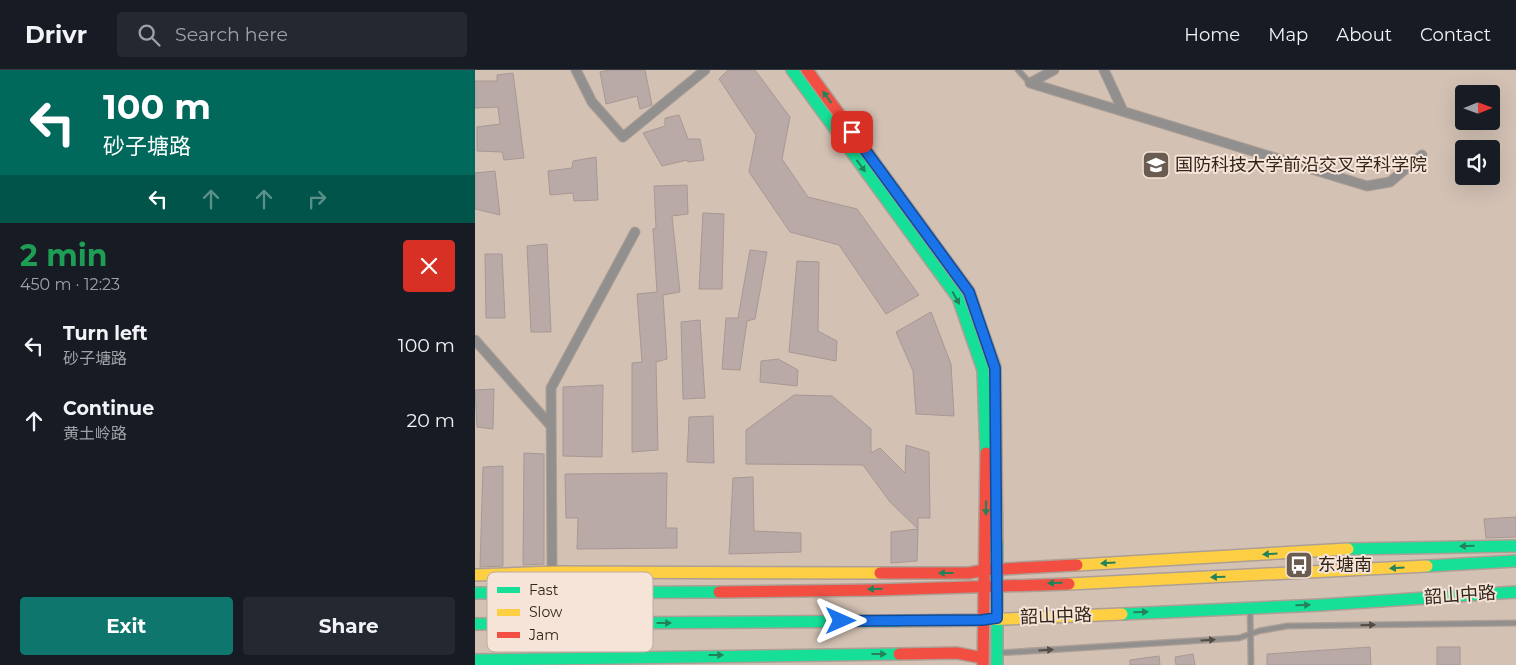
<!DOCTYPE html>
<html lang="en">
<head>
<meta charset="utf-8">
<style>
  body { margin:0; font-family:Montserrat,"Noto Sans SC",sans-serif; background:#242831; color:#f1f3f6; height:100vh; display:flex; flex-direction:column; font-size:19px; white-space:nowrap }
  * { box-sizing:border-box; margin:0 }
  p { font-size:16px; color:#9ea1a6 }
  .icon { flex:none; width:28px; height:28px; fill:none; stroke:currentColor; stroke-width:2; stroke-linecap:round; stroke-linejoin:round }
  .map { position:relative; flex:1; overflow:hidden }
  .drawer { display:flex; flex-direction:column; background:#171b24; width:475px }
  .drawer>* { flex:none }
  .hud { background:#00695c; color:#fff; overflow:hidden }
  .needle { width:32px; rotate:89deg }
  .buttons { position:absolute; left:980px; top:15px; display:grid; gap:10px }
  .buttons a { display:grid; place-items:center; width:45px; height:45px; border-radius:5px; background:#171b24; box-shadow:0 5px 20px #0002; font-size:25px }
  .pin { position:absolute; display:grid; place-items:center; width:42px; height:42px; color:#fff; margin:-21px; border-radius:10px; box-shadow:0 2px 8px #0006 }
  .me { position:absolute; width:55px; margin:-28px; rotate:90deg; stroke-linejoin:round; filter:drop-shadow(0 0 4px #0008) }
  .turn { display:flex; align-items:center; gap:18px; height:105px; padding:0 20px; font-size:22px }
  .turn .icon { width:65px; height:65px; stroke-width:2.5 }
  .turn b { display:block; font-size:35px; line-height:42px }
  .lanes { display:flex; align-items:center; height:48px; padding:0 20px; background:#0003; justify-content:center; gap:25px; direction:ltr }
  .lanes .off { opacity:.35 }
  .round { display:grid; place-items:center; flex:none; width:52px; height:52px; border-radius:5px; background:#242831 }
  .head { display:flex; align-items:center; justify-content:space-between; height:85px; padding:0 20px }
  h1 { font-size:30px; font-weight:700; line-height:38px; color:#1e9e55 }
  .primary-button { display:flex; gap:10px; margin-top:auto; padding:10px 20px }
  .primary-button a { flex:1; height:58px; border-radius:5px; background:#0f766e; color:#fff; font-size:20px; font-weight:700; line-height:58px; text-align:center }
  .primary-button a+a { background:#242831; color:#f1f3f6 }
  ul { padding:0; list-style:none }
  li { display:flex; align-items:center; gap:15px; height:75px; padding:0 20px }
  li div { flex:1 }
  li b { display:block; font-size:19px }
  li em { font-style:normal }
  header { display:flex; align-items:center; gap:30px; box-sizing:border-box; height:70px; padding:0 25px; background:#171b24; border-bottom:1px solid #363941 }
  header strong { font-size:24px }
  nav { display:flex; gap:28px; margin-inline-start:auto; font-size:18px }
  .search { width:350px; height:45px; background:#242831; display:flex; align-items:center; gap:12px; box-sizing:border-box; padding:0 18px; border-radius:5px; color:#9ea1a6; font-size:19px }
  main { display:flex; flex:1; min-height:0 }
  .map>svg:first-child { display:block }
  .building { fill:#baaaa7; stroke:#a89894 }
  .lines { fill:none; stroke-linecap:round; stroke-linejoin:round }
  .lane-casing { stroke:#ad9f95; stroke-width:7 }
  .street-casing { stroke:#ad9f95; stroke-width:11 }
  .fast-casing { stroke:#ad9f95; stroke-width:14 }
  .slow-casing { stroke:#ad9f95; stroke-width:14 }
  .jam-casing { stroke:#ad9f95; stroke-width:14 }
  .lane { stroke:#92908f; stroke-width:4.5 }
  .street { stroke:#92908f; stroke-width:9 }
  .fast { stroke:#16e098; stroke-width:11 }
  .slow { stroke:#ffcf43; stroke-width:11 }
  .jam { stroke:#f24e42; stroke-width:11 }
  .oneway { fill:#24825a }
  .oneway2 { fill:#534a44 }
  .route-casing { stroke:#114b97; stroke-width:12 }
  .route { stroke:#1a73e8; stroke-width:9 }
  .labels { text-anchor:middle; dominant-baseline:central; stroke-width:4; stroke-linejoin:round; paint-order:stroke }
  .poi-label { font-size:18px; fill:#31251b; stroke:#f5e4d7; text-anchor:start }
  .street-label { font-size:18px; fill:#31251b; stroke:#f5e4d7 }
  .key { fill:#f5e4d7; stroke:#baab9f; stroke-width:1 }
  .key-label { font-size:14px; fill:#31251b }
</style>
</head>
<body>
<header>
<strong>Drivr</strong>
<div class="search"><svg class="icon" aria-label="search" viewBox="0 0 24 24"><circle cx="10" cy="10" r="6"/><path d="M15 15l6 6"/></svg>Search here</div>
<nav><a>Home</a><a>Map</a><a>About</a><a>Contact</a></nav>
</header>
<main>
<section class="drawer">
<div class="hud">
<div class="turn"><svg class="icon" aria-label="left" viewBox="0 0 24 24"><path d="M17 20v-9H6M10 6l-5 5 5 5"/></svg><div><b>100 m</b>砂子塘路</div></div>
<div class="lanes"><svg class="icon" aria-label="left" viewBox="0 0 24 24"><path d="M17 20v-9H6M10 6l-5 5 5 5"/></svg><svg class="icon off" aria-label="ahead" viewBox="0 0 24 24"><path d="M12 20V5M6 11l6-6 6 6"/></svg><svg class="icon off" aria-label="ahead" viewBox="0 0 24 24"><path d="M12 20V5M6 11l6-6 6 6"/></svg><svg class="icon off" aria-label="right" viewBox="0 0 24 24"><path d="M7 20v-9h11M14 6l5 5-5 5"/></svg></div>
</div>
<div class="head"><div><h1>2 min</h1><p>450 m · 12:23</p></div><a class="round" style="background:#d93025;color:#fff"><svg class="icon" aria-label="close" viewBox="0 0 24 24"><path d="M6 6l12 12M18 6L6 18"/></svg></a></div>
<ul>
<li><svg class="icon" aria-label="left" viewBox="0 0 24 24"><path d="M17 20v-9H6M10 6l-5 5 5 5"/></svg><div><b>Turn left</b><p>砂子塘路</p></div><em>100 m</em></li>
<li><svg class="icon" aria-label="ahead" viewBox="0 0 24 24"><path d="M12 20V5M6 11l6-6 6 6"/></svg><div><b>Continue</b><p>黄土岭路</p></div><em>20 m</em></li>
</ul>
<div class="primary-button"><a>Exit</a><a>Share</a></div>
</section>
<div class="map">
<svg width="1041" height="595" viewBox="0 0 1041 595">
  <rect width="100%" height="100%" fill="#d3c1b4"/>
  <path class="building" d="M134 0H170L177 35 165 39 162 26 131 34 125 2Z
    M253 0H280L315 47 307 89 333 127 382 139 444 225 411 244 364 175 315 162 274 102 281 65 244 9Z
    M38 3 49 88 29 90 27 82 2 81V57L25 54 23 37 0 38V11H22V5Z
    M204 45 213 69H225L229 90 213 92 212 90 187 96 168 63 190 56V48Z
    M121 87 123 130 99 131 98 123 75 125 73 101 97 98 98 91Z
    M20 101 25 145 0 139V103Z
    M212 115 213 144 197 146 205 222 188 225 192 289 181 292 183 380 157 382V293L167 292 162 224 182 222 178 159 181 158 179 116Z
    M228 143 249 144 247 219H224Z
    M72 174 76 262H56L52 176Z
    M275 180 292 182 280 249 272 251 265 300 247 299 251 248H263Z
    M10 184H27L30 248H11Z
    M322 191 344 192 343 261 362 271 361 291 314 282Z
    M456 242 476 294 479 346 441 344 438 301 421 262Z
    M225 250 230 328 208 329 206 252Z
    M303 289 323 300 322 316 285 312 286 291Z
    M128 315 127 387 88 386V317Z
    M19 319 18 359 2 357 0 320Z
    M319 325 357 326 396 359V383L405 378 430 403 431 375 454 382 455 448H443V459L415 432 388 395 271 394V360Z
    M238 346 239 393 212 392 214 347Z
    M49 383 69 384V494L48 495Z
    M28 396V496L5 497 8 397Z
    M192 403 191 458H202V478L102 479 103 448H91L90 404Z
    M278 407 279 461 326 463V482L254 484 258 408Z
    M1041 447V467L1011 468 1009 449Z
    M443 459 442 491 416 493V462Z
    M895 577 896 595H792V584Z
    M962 577H985V595H962Z
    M718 584 720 595H701L700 587Z
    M684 586 685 595H655V590Z"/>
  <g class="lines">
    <g class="lane-casing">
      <path id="lane" d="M543 0 555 13
        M775 539 776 595
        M523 583 764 568 784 561 812 556 1041 553"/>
    </g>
    <g class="street-casing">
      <path id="street" d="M101 0 117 32 148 67 230 0
        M629 0 648 41
        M555 13 892 116 915 112 947 85
        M555 13 579 0
        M0 270 76 356
        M77 502 76 318 160 162"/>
    </g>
    <g class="fast-casing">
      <path id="fast" d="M317 0 483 228 508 300 511 383
        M522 471V595
        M873 479 1041 476
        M952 496 1041 491
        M0 523 244 522
        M647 544 846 535 1041 522
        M0 554 427 551
        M0 590 424 584"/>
    </g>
    <g class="slow-casing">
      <path id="slow" d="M501 243 520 297 522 471
        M602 495 873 479
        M0 505 77 502 405 503
        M594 514 952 496
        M427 551 507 550 647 544"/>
    </g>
    <g class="jam-casing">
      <path id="jam" d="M332 0 494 222 501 243
        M405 503H494L510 500 602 495
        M244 522 400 520 594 514
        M424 584 482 583 508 588
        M508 595 511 383"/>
    </g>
    <use href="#lane" class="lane"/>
    <use href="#street" class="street"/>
    <use href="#fast" class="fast"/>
    <use href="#slow" class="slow"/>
    <use href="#jam" class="jam"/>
  </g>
  <defs><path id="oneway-solid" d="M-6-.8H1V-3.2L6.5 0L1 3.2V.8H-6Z" transform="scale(1.25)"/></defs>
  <g class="oneway">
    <use href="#oneway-solid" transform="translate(352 27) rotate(-126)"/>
    <use href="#oneway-solid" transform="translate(386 96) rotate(54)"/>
    <use href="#oneway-solid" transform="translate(481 228) rotate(61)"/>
    <use href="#oneway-solid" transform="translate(511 438) rotate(91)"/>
    <use href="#oneway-solid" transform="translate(992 476) rotate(179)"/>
    <use href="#oneway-solid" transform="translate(795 484) rotate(177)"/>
    <use href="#oneway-solid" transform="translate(633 493) rotate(177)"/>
    <use href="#oneway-solid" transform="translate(922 498) rotate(176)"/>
    <use href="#oneway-solid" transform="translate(471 503) rotate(-180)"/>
    <use href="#oneway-solid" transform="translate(743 507) rotate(178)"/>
    <use href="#oneway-solid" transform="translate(580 513) rotate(178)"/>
    <use href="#oneway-solid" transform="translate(400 519) rotate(179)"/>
    <use href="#oneway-solid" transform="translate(828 535) rotate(-2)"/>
    <use href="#oneway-solid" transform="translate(666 542) rotate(-2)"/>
    <use href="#oneway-solid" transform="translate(189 553)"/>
    <use href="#oneway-solid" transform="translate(404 584)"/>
    <use href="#oneway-solid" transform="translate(241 585)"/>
  </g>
  <g class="oneway2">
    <use href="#oneway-solid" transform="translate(893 555) rotate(-1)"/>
    <use href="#oneway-solid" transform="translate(733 570) rotate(-4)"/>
    <use href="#oneway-solid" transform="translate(571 580) rotate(-3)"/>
  </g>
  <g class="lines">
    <g class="route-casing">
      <path id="route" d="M366 551 507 550 522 548V546L520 298 494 222 377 62"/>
    </g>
    <use href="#route" class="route"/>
  </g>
  <defs>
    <g id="university-square" transform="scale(1.4375)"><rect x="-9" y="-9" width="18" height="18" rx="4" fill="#6a5c51" stroke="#f5e4d7"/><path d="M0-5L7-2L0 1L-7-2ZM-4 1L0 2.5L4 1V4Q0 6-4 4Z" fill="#fff"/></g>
    <g id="bus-square" transform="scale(1.4375)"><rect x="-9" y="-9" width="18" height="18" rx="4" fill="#6a5c51" stroke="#f5e4d7"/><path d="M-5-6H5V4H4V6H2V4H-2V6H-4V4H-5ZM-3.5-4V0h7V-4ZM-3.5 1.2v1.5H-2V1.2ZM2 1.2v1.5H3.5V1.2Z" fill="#fff"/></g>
  </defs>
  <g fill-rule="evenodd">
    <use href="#university-square" x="681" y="95"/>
    <use href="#bus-square" x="824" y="495"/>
  </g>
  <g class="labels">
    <g class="poi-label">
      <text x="700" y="95">国防科技大学前沿交叉学科学院</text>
      <text x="843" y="495">东塘南</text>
    </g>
    <g class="street-label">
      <text transform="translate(985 525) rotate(-4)">韶山中路</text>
      <text transform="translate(581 546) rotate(-2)">韶山中路</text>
    </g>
  </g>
  <rect x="12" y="502" width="166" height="80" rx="8" class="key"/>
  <rect x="22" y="517" width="23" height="6" fill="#16e098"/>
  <rect x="22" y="539" width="23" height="7" fill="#ffcf43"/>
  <rect x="22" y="562" width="23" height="6" fill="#f24e42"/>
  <g class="key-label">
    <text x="54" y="525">Fast</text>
    <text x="54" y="547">Slow</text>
    <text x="54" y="570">Jam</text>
  </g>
</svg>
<div class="buttons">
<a><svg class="needle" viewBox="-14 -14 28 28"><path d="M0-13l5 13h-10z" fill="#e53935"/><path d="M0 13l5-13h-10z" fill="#9ea1a6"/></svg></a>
<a><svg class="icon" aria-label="sound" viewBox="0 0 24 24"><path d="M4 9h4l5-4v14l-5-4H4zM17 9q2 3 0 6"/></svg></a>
</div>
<div class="pin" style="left:377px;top:62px;background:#d93025"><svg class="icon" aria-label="arrive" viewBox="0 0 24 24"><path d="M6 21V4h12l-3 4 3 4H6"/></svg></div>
<svg class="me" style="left:366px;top:551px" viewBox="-20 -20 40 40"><path d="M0-17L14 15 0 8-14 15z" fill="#1a73e8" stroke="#fff" stroke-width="4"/></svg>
</div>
</main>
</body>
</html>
